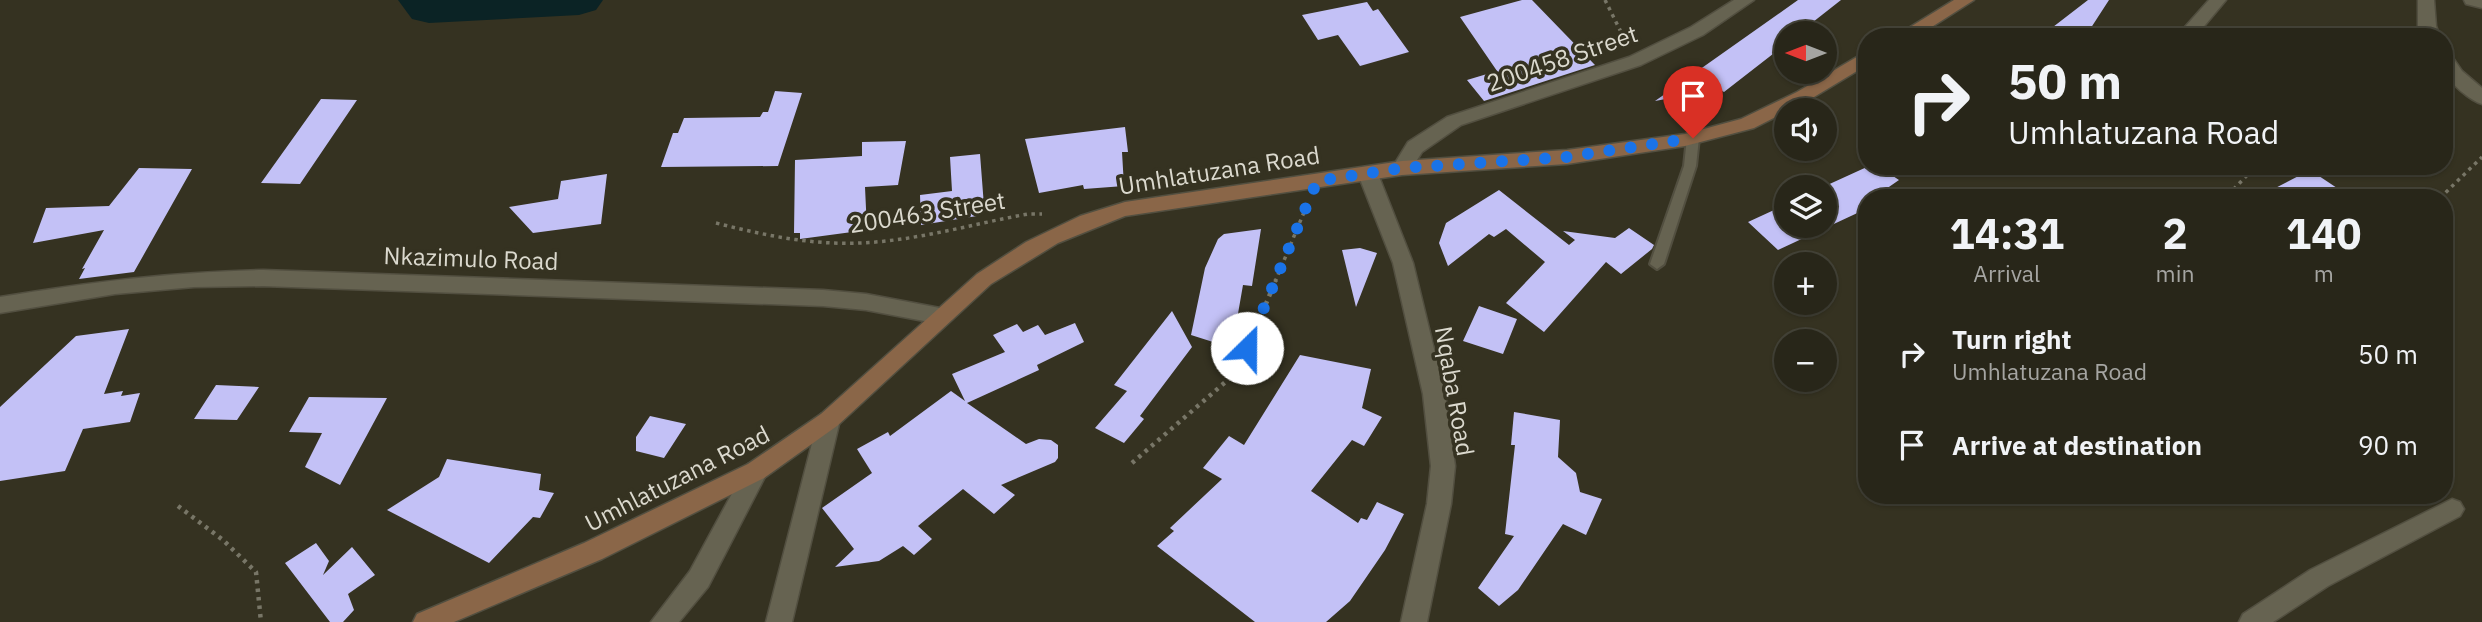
<!DOCTYPE html>
<html lang="en">
<head>
<meta charset="utf-8">
<style>
  body { margin:0; font-family:"IBM Plex Sans",sans-serif; background:#343226; color:#f1f3f6; height:100vh; display:flex; flex-direction:column; font-size:26px; white-space:nowrap }
  * { box-sizing:border-box; margin:0 }
  p { font-size:23px; color:#a5a5a2 }
  .icon { flex:none; width:38px; height:38px; fill:none; stroke:currentColor; stroke-width:2; stroke-linecap:round; stroke-linejoin:round }
  .map { position:relative; flex:1; overflow:hidden }
  .sheet { position:absolute; left:1858px; top:189px; width:595px; height:315px; display:flex; flex-direction:column; background:#282619; border-radius:28px; box-shadow:0 2px 5px #0004,0 0 0 2px #444338 }
  .sheet>* { flex:none }
  .hud { position:absolute; left:1858px; top:28px; width:595px; height:147px; border-radius:28px; box-shadow:0 2px 5px #0004,0 0 0 2px #444338; background:#282619; color:#f1f3f6; overflow:hidden }
  .needle { width:46px; rotate:270deg }
  .tools { position:absolute; left:1774px; top:21px; display:grid; gap:14px }
  .tools a { display:grid; place-items:center; width:63px; height:63px; border-radius:50%; background:#282619; box-shadow:0 2px 5px #0004,0 0 0 2px #444338; font-size:35px }
  .pin { position:absolute; display:grid; place-items:center; width:60px; height:60px; color:#fff; margin:-72px -30px; border-radius:50% 50% 50% 0; rotate:-45deg; box-shadow:0 0 7px #0007 }
  .pin .icon { rotate:45deg }
  .me { position:absolute; width:77px; margin:-38px; rotate:23deg; stroke-linejoin:round; filter:drop-shadow(0 0 5px #0008) }
  .turn { display:flex; align-items:center; gap:24px; height:147px; padding:0 35px; font-size:32px }
  .turn .icon { width:91px; height:91px; stroke-width:2.5 }
  .turn b { display:block; font-size:49px; line-height:60px }
  .eta { display:flex; justify-content:space-evenly; align-items:center; height:119px; text-align:center }
  .eta b { font-size:42px; font-weight:700; line-height:49px }
  ul { padding:0; list-style:none }
  li { display:flex; align-items:center; gap:21px; height:91px; padding:0 35px }
  li div { flex:1 }
  li b { display:block; font-size:26px }
  li em { font-style:normal }
  .map>svg:first-child { display:block }
  .lines { fill:none; stroke-linecap:round; stroke-linejoin:round }
  .river { fill:#0b2325; fill-rule:evenodd }
  .building { fill:#c3c1f6 }
  .lane-casing { stroke:#524f40; stroke-width:4 }
  .street-casing { stroke:#524f40; stroke-width:3 }
  .secondary-casing { stroke:#524f40; stroke-width:3 }
  .path-far1 { stroke:#787667; stroke-width:3.5; stroke-dasharray:3.5 4.5; stroke-linecap:butt }
  .path { stroke:#787667; stroke-width:4.5; stroke-dasharray:3.5 5; stroke-linecap:butt }
  .lane { fill:#666351; fill-rule:evenodd }
  .street { fill:#666351; fill-rule:evenodd }
  .secondary { fill:#8a6648; fill-rule:evenodd }
  .route { stroke:#1a73e8; stroke-width:12; stroke-dasharray:0 21.6 }
  .labels { text-anchor:middle; dominant-baseline:central; stroke-width:7; stroke-linejoin:round; paint-order:stroke }
  .street-label { font-size:24px; fill:#dbd9ce; stroke:#353221 }
</style>
</head>
<body>
<div class="map">
<svg width="2482" height="622" viewBox="0 0 2482 622">
  <rect width="100%" height="100%" fill="#353221"/>
  <g class="lines">
    <path class="river" d="M398 0H603L596 10 579 15 429 23 412 19Z"/>
  </g>
  <path class="building" d="M1522 0H1532L1595 65 1484 101 1467 80 1497 71 1460 17Z
    M1798 0H1841L1799 33H1787V43L1724 92 1719 89 1655 101Z
    M2088 0H2109L2085 37H2040Z
    M1367 2 1373 11 1378 9 1409 52 1360 66 1338 35 1318 40 1302 15Z
    M775 91 802 93 778 166 661 167 673 133H678L684 118 760 117 763 112H768Z
    M321 99 357 100 300 184 261 183Z
    M1125 127 1128 152H1122L1124 186 1084 189 1083 185 1039 193 1025 139Z
    M906 141 898 185 865 187 867 230 800 239V233H794L795 160 862 156V142Z
    M980 154 984 206 976 207 977 216 921 225 920 195 952 191 950 157Z
    M1869 166H1878L1899 180 1873 198H1867V201L1861 205 1866 209 1778 250 1748 222 1787 204V226H1825L1823 187Z
    M139 168 192 169 134 272 79 279 85 268 82 269 104 230 33 243 46 208 109 206Z
    M2310 170 2352 198H2256Z
    M607 174 601 224 533 233 509 207 558 199 561 181Z
    M1499 190 1569 245 1575 240 1563 231 1615 238 1629 228 1654 245 1652 249 1621 274 1606 262 1544 332 1506 303 1545 262 1506 229 1494 237 1489 234 1448 266 1439 243 1446 223Z
    M1261 229 1252 286 1243 285 1232 348 1191 335 1205 268 1218 239 1224 234Z
    M1360 248 1377 253 1356 307 1342 250Z
    M1479 306 1517 319 1503 354 1463 341Z
    M1172 311 1192 347 1140 416 1144 419 1124 443 1095 428 1127 391 1114 385Z
    M1075 323 1084 342 1037 365 1039 370 967 403 1026 444 1039 439 1051 440 1058 445V458L1055 462 1001 485 1015 495 994 514 963 489 918 526 932 539 914 555 903 546 879 561 835 567 854 549 822 508 872 473 857 449 888 432 890 436 951 391 965 401 952 374 1005 352 993 335 1017 324 1023 332 1038 325 1045 335Z
    M129 329 104 394 123 391 121 396 140 393 130 422 83 429 65 471 0 481V407L76 336Z
    M1300 355 1371 369 1362 408 1382 417 1364 446 1352 440 1311 491 1358 523 1361 518 1367 520 1377 502 1404 514 1385 550 1350 601 1326 622H1255L1157 546 1174 531 1170 528 1222 479 1203 468 1229 436 1244 445Z
    M216 385 259 387 237 420 194 419Z
    M309 397 387 398 340 485 305 467 322 433 289 432Z
    M1514 412 1560 420 1558 457 1576 473 1580 492 1602 499 1586 535 1563 524 1518 590 1499 606 1478 588 1514 536 1505 534 1515 445H1511Z
    M650 416 686 424 664 458 636 451V437Z
    M447 459 541 474 539 490 554 493 540 518 533 517 489 563 387 510 439 477Z
    M316 543 329 561 323 575 352 547 375 575 348 594 354 610 343 622H330L285 563Z"/>
  <g class="lines">
    <g class="lane-casing">
      <path id="lane" d="M1693 134 1699 138 1696 166 1664 264 1657 269 1650 264 1684 166 1687 138Z"/>
    </g>
    <g class="street-casing">
      <path id="street" d="M1734 0H1754L1703 35 1641 65 1461 125 1422 152 1409 173H1395L1392 168 1408 142 1447 117 1629 57 1691 27Z
        M2209 0H2226L2195 37H2176Z
        M2418 0H2434L2436 26 2440 37H2422L2418 26Z
        M2464 0H2482V8L2466 4Z
        M2445 53 2451 55 2462 71 2482 88V104C2471 101 2447 82 2445 70 2444 65 2445 58 2445 53Z
        M1368 167 1375 169 1378 174 1413 263 1445 394 1455 466 1451 504 1427 622H1401L1427 504 1431 466 1423 394 1393 263 1358 174 1361 169Z
        M263 270 823 290 866 294 940 308 947 310 951 316 947 322 940 324 866 310 823 306 263 286 194 287 115 294 0 313V297C91 282 171 272 263 270Z
        M829 411 837 414 840 420 792 622H766L818 420 821 414Z
        M756 461 764 464 768 471 708 587 679 622H651L690 571 748 464Z
        M2452 499 2460 502 2464 509 2460 516 2328 586 2273 622H2239L2243 614 2310 570Z"/>
    </g>
    <g class="secondary-casing">
      <path id="secondary" d="M1954 0H1974L1916 37H1894Z
        M1867 51V65L1809 100 1754 128 1685 146 1567 164 1402 175 1125 216 1058 243 991 284 837 426 764 478 602 559 454 622H413L417 614 584 543 748 464 821 414 977 274 1026 242 1080 216 1125 202 1402 161 1567 150 1685 134 1741 119 1797 92Z"/>
    </g>
    <path class="path-far1" d="M1605 0 1625 40
      M2395 37 2406 33
      M2228 195 2256 166
      M2440 198 2482 157
      M716 223C763 235 810 245 859 243 916 241 972 224 1028 214H1042
      M1275 282 1307 205"/>
    <path class="path" d="M1132 463 1237 372 1276 280
      M178 506 223 540 256 572 261 622"/>
    <use href="#lane" class="lane"/>
    <use href="#street" class="street"/>
    <use href="#secondary" class="secondary"/>
  </g>
  <g class="lines">
    <path class="route" d="M1247 348 1317 181 1402 168 1567 157 1693 138"/>
  </g>
  <g class="labels">
    <g class="street-label">
      <text transform="translate(1562 58) rotate(-19)">200458 Street</text>
      <text transform="translate(1219 170) rotate(-9)">Umhlatuzana Road</text>
      <text transform="translate(927 212) rotate(-9)">200463 Street</text>
      <text transform="translate(471 258) rotate(2)">Nkazimulo Road</text>
      <text transform="translate(1455 391) rotate(80)">Nqaba Road</text>
      <text transform="translate(677 478) rotate(-27)">Umhlatuzana Road</text>
    </g>
  </g>
</svg>
<div class="tools">
<a><svg class="needle" viewBox="-14 -14 28 28"><path d="M0-13l5 13h-10z" fill="#e53935"/><path d="M0 13l5-13h-10z" fill="#a5a5a2"/></svg></a>
<a><svg class="icon" aria-label="sound" viewBox="0 0 24 24"><path d="M4 9h4l5-4v14l-5-4H4zM17 9q2 3 0 6"/></svg></a>
<a><svg class="icon" aria-label="layers" viewBox="0 0 24 24"><path d="M12 4l9 5-9 5-9-5zM3 14l9 5 9-5"/></svg></a>
<a>+</a>
<a>−</a>
</div>
<div class="pin" style="left:1693px;top:138px;background:#d93025"><svg class="icon" aria-label="arrive" viewBox="0 0 24 24"><path d="M6 21V4h12l-3 4 3 4H6"/></svg></div>
<svg class="me" style="left:1247px;top:348px" viewBox="-20 -20 40 40"><circle r="19" fill="#fff"/><path d="M0-13L10 11 0 6-10 11z" fill="#1a73e8"/></svg>
<div class="hud">
<div class="turn"><svg class="icon" aria-label="right" viewBox="0 0 24 24"><path d="M7 20v-9h11M14 6l5 5-5 5"/></svg><div><b>50 m</b>Umhlatuzana Road</div></div>
</div>
<section class="sheet">
<div class="eta">
<div><b>14:31</b><p>Arrival</p></div>
<div><b>2</b><p>min</p></div>
<div><b>140</b><p>m</p></div>
</div>
<ul>
<li><svg class="icon" aria-label="right" viewBox="0 0 24 24"><path d="M7 20v-9h11M14 6l5 5-5 5"/></svg><div><b>Turn right</b><p>Umhlatuzana Road</p></div><em>50 m</em></li>
<li><svg class="icon" aria-label="arrive" viewBox="0 0 24 24"><path d="M6 21V4h12l-3 4 3 4H6"/></svg><div><b>Arrive at destination</b></div><em>90 m</em></li>
</ul>
</section>
</div>
</body>
</html>
